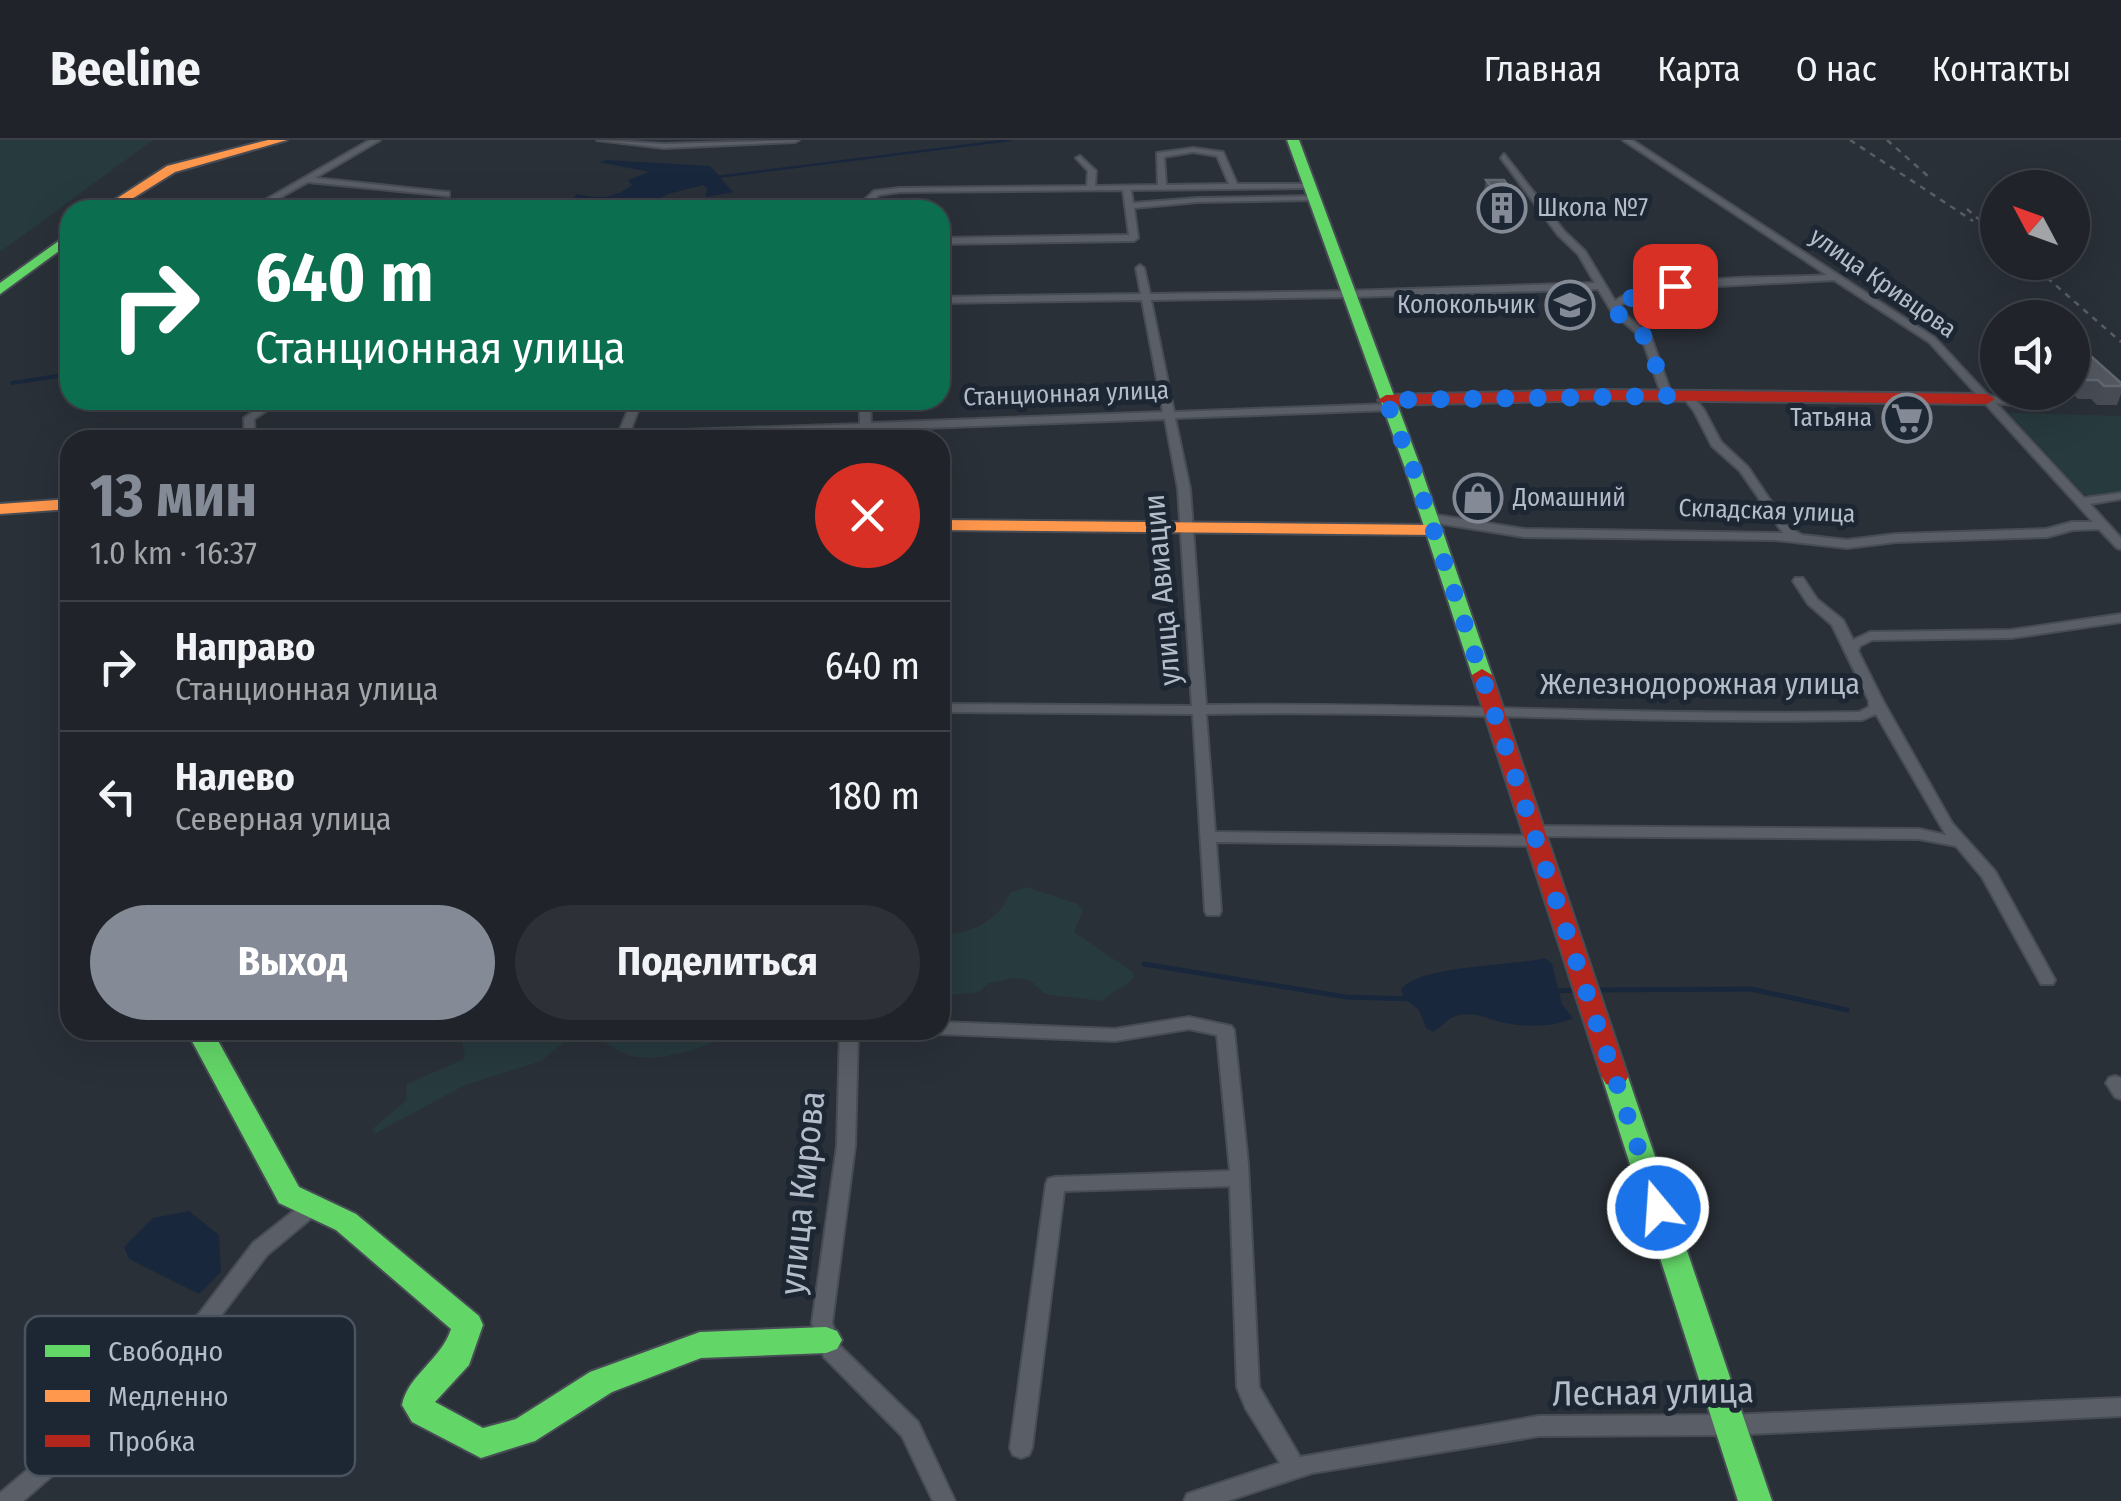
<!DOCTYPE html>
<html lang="ru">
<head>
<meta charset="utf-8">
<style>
  body { margin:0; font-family:"Fira Sans Condensed",sans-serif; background:#2d3036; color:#f1f3f6; height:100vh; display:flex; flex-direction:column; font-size:38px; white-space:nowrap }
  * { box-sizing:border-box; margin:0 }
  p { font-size:32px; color:#a2a4a8 }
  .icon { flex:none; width:55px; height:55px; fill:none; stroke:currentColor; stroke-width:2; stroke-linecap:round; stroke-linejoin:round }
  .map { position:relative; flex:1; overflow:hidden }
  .side { position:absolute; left:60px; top:290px; width:890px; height:610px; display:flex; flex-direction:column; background:#20242a; border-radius:30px; box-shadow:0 10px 40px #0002,0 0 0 2px #3d4147 }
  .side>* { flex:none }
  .banner { position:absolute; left:60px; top:60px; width:890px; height:210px; border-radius:30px; box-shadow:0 10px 40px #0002,0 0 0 2px #3d4147; background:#0b6e4f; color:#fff; overflow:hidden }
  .needle { width:65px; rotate:311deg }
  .fabs { position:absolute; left:1980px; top:30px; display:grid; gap:20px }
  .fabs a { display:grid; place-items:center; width:110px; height:110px; border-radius:50%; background:#20242a; box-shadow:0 10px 40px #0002,0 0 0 2px #3d4147; font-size:50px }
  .pin { position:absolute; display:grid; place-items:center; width:85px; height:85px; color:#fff; margin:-42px; border-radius:20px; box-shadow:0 5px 15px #0006 }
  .me { position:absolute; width:110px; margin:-55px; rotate:342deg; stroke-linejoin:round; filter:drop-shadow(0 0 8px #0008) }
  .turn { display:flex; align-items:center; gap:35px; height:210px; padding:0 30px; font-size:45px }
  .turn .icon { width:130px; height:130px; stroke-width:2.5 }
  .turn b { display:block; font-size:70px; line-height:85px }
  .round { display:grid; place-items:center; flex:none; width:105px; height:105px; border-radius:52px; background:#2d3036 }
  .overview { display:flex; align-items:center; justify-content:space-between; height:170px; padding:0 30px }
  h1 { font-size:60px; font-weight:700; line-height:75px; color:#848b96 }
  .button { display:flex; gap:20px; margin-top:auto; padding:20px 30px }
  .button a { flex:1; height:115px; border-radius:60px; background:#848b96; color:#fff; font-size:40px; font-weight:700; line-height:115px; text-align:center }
  .button a+a { background:#2d3036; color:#f1f3f6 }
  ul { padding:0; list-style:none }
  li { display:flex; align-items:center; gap:30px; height:130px; padding:0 30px; border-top:2px solid #3d4147 }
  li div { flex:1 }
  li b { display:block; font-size:38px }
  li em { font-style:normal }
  header { display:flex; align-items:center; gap:60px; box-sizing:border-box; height:140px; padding:0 50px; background:#20242a; border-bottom:2px solid #3d4147 }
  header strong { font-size:48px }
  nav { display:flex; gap:55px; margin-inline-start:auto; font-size:35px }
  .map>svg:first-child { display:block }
  .green { fill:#273a3e }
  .water { fill:#19273c }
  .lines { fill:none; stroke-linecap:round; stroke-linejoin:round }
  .stream-far2 { stroke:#19273c; stroke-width:2.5 }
  .stream-far1 { stroke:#19273c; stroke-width:4 }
  .stream { stroke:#19273c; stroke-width:5 }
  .street-casing { stroke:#484c55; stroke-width:4 }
  .fast-casing { stroke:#484c55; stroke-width:4 }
  .slow-casing { stroke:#484c55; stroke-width:4 }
  .jam-casing { stroke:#484c55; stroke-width:4 }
  .street { fill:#5a5e66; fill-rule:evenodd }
  .fast { fill:#63d668; fill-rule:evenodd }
  .slow { fill:#ff974d; fill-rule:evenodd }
  .jam { fill:#b3261e; fill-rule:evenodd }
  .rail { stroke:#595d64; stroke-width:2.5; stroke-dasharray:6 6; stroke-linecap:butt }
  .wall { fill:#474c55 }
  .building { fill:#535861; stroke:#626872; stroke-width:2.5 }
  .route { stroke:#1a73e8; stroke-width:18; stroke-dasharray:0 32.4 }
  .labels { text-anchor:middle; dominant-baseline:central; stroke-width:10; stroke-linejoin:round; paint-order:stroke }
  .far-poi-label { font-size:25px; fill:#b4bcc9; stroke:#1d2633; text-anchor:start }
  .far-street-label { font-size:25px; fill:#b4bcc9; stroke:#1d2633 }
  .street-label { font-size:30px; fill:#b4bcc9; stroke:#1d2633 }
  .near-street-label { font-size:35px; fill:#b4bcc9; stroke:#1d2633 }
  .key { fill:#1d2633; stroke:#4a5360; stroke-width:2.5 }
  .key-label { font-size:28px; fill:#b4bcc9 }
</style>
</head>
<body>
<header>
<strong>Beeline</strong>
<nav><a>Главная</a><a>Карта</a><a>О нас</a><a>Контакты</a></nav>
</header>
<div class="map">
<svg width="2121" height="1361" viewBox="0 0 2121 1361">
  <rect width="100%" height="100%" fill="#2a3038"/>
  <path class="green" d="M0 0H153L0 112Z
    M2009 273 2121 276V352L2092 357 2082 353Z
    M1026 747 1078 764 1083 770 1074 792 1134 833 1133 839 1102 861 1045 854 1030 840 1014 838 989 843 979 852 940 856V795C969 795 999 781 1010 753Z
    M455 890H578L541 921 465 945 376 993 372 989 406 961 407 944 462 920 465 915 461 896Z
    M587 890H743C713 903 670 922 636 917 619 914 601 899 587 890Z"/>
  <path class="water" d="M607 20 710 26 733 52 706 57 707 48 703 45 668 54 642 68 539 70 574 58 577 54C597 59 614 59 632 45L628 40 649 32 599 22Z
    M1545 818 1552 824 1562 864 1573 878C1554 888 1520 887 1500 882 1486 878 1475 872 1460 875 1448 877 1443 886 1433 892L1426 888 1419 870 1404 858 1401 850C1416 825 1516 826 1545 818Z
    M189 1071 219 1095 221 1132 199 1154 129 1119 124 1107 153 1078Z"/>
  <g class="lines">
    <path class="stream-far2" d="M717 37 1010 0"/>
    <path class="stream-far1" d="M12 243 70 234"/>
    <path class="stream" d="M1144 824 1346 857 1413 859
      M1594 850 1751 849 1847 870
      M1554 851 1578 850"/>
    <g class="street-casing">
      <path id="street" d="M370 0H380L315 38 446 52H449V56L308 42 274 61 267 59Z
        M597 0 664 4 799 0 795 2 664 8Z
        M1623 0H1632L1935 198 1989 256 2052 264 2053 266 2048 269 1996 263 2084 358 2121 353V359L2090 364 2121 398V409L2117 408 2099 389 2073 390 2047 397 1896 402 1847 408 1775 400 1524 397 1430 382 1424 378 1430 374 1524 389 1783 393 1740 331 1712 306 1694 271 1682 256 1687 253 1691 254 1704 270 1721 302 1748 327 1788 387 1802 395 1847 400 1896 394 2046 389 2072 382H2093L1929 202 1834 140 1681 148 1629 159 1618 168 1651 197 1672 256 1667 259 1662 256 1642 198 1612 172 1598 149 1351 157 1151 160 1174 272 1390 264 1395 267 1390 270 1175 278 1190 349 1206 565C1424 562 1642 576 1859 572L1869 567V561L1832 485 1808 464 1793 441 1795 438H1803L1817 459 1843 480 1853 500 1870 492 2011 490 2121 474V482L2011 498 1872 500 1860 506 1858 511 1883 561 1952 683 1995 731 2055 840 2053 844H2041L1982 737 1956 706 1919 699 1533 696 1525 691 1533 686 1919 689 1946 695 1876 574 1862 580C1643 584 1425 570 1206 574L1215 692 1537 696 1545 701 1537 706 1216 702 1221 771 1219 775H1207L1205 771 1193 574 940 572V564L1192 566 1178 349 1165 279 871 290V300H861L860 290 627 300H500L505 297 619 292 632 260H642L630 292 860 284V260H870L871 283 1163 272 1142 160 940 163V157L1141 154 1136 128 1140 125 1144 128 1150 154 1347 151 1595 143 1578 114 1558 95 1501 18 1504 14 1564 91 1585 111 1615 161C1653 133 1776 139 1827 135Z
        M1193 8 1223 12 1237 44H1311L1315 46 1311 48 1131 50 1133 63 1198 58 1315 56 1319 58 1315 60 1198 62 1134 68 1138 98 1134 101 940 104V98L1129 95 1123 50 900 52 879 55 863 70H854L874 51 900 48 1087 46 1088 31 1076 18 1080 16 1096 31 1095 46 1158 45 1157 13ZM1193 12 1217 16 1229 44 1166 45 1164 17Z
        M270 260H282L254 279 255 300H245L244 278Z
        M1189 877 1231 886 1234 890 1248 1024 1259 1247 1300 1317 1539 1276 1730 1275 2121 1258V1276L1730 1295 1539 1296 1312 1333 1227 1361H1184L1187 1354 1280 1323 1246 1269 1237 1247 1230 1046 1064 1051 1032 1308 1029 1315 1021 1318 1013 1315 1010 1308 1046 1044 1048 1039 1055 1037 1230 1031 1217 895 1189 889 1115 901 940 894 933 890H940V882L1115 889Z
        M840 890H858L855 1006 832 1183 840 1206 918 1282 955 1361H933L902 1296 824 1217 812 1183 837 1006Z
        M2115 936 2121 938V959L2115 957 2106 943 2109 938Z
        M313 1058 320 1061 323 1066 320 1071 267 1115 213 1186 154 1247 23 1361H0V1353L140 1235 199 1174 253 1103 306 1061Z"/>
    </g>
    <g class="fast-casing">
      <path id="fast" d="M1287 0H1299L1422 331 1492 535 1489 539H1475L1472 535 1406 331Z
        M70 93V103L0 154V143Z
        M186 890H212L299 1047 356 1074 479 1176 483 1185 469 1225 435 1262 483 1288 516 1279 590 1232 700 1192 826 1187 837 1191 842 1200 837 1209 826 1213 701 1218 612 1252 535 1301 481 1318 412 1282 402 1265C408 1235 441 1220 451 1189L336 1090 279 1063Z
        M1615 927 1624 930 1628 937 1772 1361H1738L1602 937 1606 930Z"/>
    </g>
    <g class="slow-casing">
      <path id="slow" d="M268 0H287L175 32 114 70H99L167 26Z
        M70 359V369L0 374V364Z
        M940 380 1434 385 1443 390 1434 395 940 390Z"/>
    </g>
    <g class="jam-casing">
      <path id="jam" d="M1606 250 1987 254 1995 259 1987 264 1606 260 1386 265 1378 260 1386 255Z
        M1482 529 1492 535 1628 937 1624 944 1615 947 1606 944 1602 937 1472 535Z"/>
    </g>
    <use href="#street" class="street"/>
    <use href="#fast" class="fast"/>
    <use href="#slow" class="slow"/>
    <use href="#jam" class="jam"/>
    <path class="rail" d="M1850 0 1973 81
      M1887 0 1929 37
      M1967 69 1998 96
      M2029 122 2121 202"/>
  </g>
  <path class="wall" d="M1486 40 1525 69 1522 85 1507 86 1483 56Z
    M2072 213 2121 243V254L2117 265H2097L2091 259H2078L2071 252H2072Z"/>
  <path class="building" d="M1486 40H1504L1525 69H1509Z
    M2072 213H2082L2092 217 2121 243V246H2104L2098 240H2085L2072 228Z"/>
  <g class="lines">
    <path class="route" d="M1658 1068 1414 331 1386 260 1667 256 1646 198 1617 173 1613 163 1675 146"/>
  </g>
  <defs>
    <g id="building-ring" transform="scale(2.5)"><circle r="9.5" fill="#1d2633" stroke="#848b96" stroke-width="1.5"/><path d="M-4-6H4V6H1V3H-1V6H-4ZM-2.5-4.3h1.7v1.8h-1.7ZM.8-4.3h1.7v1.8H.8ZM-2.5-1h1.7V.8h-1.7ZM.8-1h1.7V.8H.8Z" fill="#848b96"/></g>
    <g id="school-ring" transform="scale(2.5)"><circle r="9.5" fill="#1d2633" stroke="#848b96" stroke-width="1.5"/><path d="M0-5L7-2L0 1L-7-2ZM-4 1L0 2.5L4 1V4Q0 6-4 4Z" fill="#848b96"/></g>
    <g id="supermarket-ring" transform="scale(2.5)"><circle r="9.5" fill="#1d2633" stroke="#848b96" stroke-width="1.5"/><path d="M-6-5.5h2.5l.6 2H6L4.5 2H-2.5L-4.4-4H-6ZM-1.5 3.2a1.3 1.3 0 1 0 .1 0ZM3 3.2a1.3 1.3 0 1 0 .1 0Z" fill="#848b96"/></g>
    <g id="shop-ring" transform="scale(2.5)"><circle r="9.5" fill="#1d2633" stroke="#848b96" stroke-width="1.5"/><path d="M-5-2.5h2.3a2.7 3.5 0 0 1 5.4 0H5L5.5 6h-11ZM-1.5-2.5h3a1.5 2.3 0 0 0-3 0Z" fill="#848b96"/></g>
  </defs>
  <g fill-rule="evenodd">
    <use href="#building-ring" x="1502" y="68"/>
    <use href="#school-ring" x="1570" y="165"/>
    <use href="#supermarket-ring" x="1907" y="278"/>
    <use href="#shop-ring" x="1478" y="358"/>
  </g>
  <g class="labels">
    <g class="far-poi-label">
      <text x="1537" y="68">Школа №7</text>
      <text x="1535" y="165" text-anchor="end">Колокольчик</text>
      <text x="1872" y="278" text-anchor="end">Татьяна</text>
      <text x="1513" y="358">Домашний</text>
    </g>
    <g class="far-street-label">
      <text transform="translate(1883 143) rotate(35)">улица Кривцова</text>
      <text transform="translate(1066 254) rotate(-2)">Станционная улица</text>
      <text transform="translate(1767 371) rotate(2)">Складская улица</text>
    </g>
    <g class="street-label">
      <text transform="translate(1162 450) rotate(-95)">улица Авиации</text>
      <text x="1700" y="544">Железнодорожная улица</text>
    </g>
    <g class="near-street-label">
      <text transform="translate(802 1053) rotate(-84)">улица Кирова</text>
      <text transform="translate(1653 1252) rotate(-1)">Лесная улица</text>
    </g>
  </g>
  <rect x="25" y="1176" width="330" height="160" rx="15" class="key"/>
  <rect x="45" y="1205" width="45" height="12" fill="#63d668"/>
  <rect x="45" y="1250" width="45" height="12" fill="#ff974d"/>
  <rect x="45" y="1295" width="45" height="12" fill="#b3261e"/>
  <g class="key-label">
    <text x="108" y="1221">Свободно</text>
    <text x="108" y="1266">Медленно</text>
    <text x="108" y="1311">Пробка</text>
  </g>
</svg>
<div class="fabs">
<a><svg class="needle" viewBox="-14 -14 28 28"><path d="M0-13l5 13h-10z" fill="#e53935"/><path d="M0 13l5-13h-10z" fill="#a2a4a8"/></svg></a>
<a><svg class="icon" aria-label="sound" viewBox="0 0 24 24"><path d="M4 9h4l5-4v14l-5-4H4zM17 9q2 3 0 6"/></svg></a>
</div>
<div class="pin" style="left:1675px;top:146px;background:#d93025"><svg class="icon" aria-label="arrive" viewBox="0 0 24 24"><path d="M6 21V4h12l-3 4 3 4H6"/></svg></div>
<svg class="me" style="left:1658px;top:1068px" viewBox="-20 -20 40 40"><circle r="17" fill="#1a73e8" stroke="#fff" stroke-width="3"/><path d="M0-11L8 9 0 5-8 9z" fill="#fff"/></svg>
<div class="banner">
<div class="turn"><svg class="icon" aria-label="right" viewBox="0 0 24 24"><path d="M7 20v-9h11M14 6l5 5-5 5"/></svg><div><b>640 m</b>Станционная улица</div></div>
</div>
<section class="side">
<div class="overview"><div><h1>13 мин</h1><p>1.0 km · 16:37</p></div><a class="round" style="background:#d93025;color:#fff"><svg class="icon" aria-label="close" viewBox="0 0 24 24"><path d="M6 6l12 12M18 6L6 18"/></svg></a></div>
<ul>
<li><svg class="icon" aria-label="right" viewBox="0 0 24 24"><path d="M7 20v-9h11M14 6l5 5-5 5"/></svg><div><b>Направо</b><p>Станционная улица</p></div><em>640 m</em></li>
<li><svg class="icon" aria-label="left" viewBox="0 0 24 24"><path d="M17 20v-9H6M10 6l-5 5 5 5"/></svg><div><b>Налево</b><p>Северная улица</p></div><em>180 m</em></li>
</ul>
<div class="button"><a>Выход</a><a>Поделиться</a></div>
</section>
</div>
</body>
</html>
